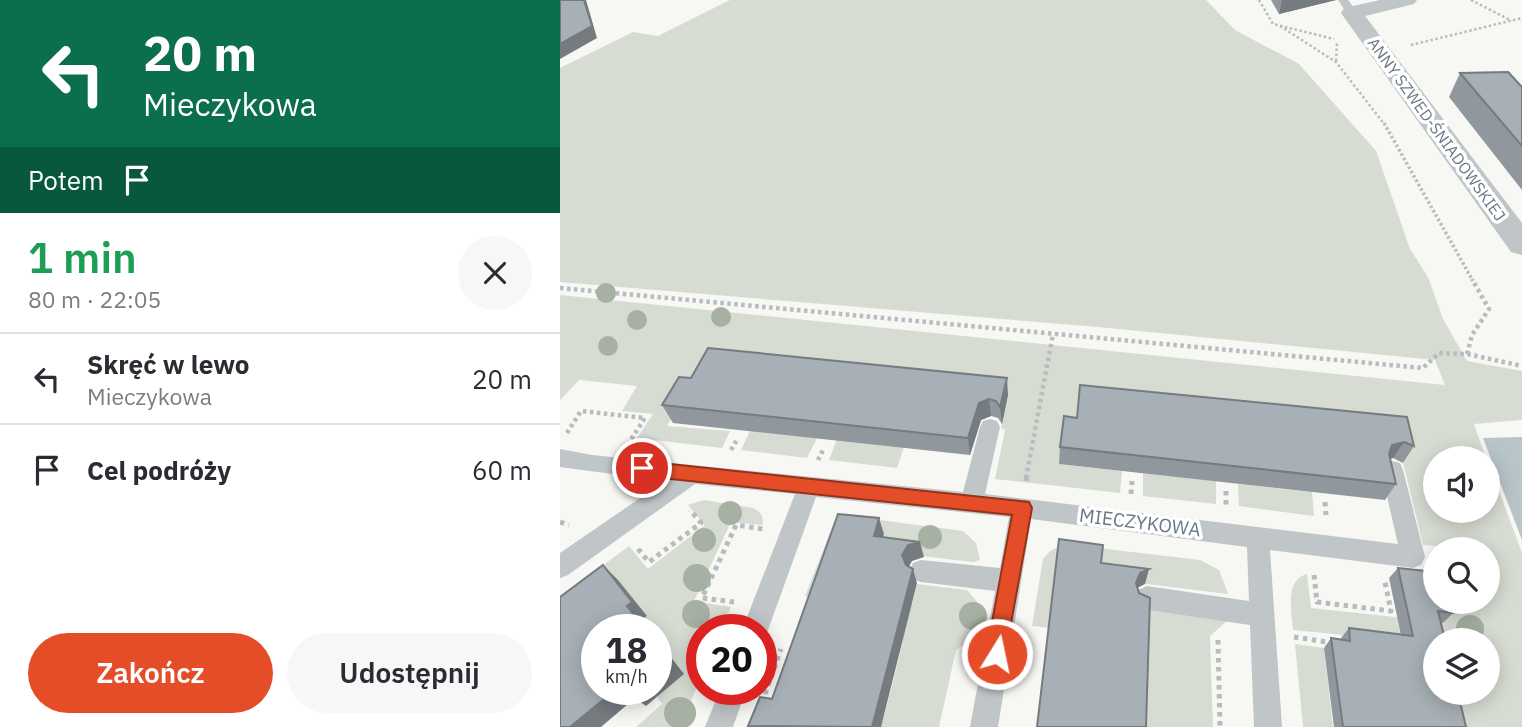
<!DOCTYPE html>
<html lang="pl">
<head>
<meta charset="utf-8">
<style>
  body { margin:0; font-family:"IBM Plex Sans",sans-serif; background:#f7f7f7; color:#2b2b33; height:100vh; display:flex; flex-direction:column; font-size:26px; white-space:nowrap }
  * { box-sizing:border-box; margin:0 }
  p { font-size:23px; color:#7c7c81 }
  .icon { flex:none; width:38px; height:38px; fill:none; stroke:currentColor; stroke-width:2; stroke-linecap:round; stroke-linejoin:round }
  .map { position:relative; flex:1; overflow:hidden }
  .sheet { display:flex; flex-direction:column; background:#fff; width:560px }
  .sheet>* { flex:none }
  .guide { background:#0b6e4f; color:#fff; overflow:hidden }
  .buttons { position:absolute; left:863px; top:446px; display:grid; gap:14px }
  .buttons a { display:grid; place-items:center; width:77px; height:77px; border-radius:50%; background:#fff; box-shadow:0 4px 18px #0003; font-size:35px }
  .speed { position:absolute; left:21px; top:614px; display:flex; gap:14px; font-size:35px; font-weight:700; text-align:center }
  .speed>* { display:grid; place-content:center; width:91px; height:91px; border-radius:50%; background:#fff; box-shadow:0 4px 18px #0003; line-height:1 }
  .speed small { font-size:18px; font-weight:400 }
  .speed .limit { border:10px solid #d22; background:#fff; color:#111 }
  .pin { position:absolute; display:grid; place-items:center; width:60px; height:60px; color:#fff; margin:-30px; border:4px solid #fff; border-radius:50%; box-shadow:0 2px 7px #0007 }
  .me { position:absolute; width:77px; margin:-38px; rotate:10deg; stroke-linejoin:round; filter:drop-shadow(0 0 5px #0008) }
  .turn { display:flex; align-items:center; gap:24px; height:147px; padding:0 28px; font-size:32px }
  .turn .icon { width:91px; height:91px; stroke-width:2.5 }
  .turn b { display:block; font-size:49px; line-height:60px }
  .then { display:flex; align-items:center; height:66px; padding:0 28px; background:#0003; gap:14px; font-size:26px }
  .round { display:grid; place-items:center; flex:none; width:74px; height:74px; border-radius:37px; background:#f7f7f7 }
  .headline { display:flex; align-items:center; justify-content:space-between; height:119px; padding:0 28px }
  h1 { font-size:42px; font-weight:600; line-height:52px; color:#1e9e55 }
  .action { display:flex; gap:14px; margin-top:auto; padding:14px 28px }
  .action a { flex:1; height:80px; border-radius:42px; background:#e44d28; color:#fff; font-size:28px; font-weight:600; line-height:80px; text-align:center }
  .action a+a { background:#f7f7f7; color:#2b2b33 }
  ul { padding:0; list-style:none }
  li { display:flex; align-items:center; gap:21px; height:91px; padding:0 28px; border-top:2px solid #e1e1e2 }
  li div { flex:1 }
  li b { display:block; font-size:26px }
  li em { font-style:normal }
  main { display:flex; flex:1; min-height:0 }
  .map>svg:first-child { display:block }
  .green { fill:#d7dcd3 }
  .water { fill:#b7c4c8 }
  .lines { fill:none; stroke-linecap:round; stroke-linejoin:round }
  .path-far3 { stroke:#b8bcbf; stroke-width:2.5; stroke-dasharray:2.5 2.5; stroke-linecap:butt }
  .path-far2 { stroke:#b8bcbf; stroke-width:3.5; stroke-dasharray:2.5 2.5; stroke-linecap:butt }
  .path-far1 { stroke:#b8bcbf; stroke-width:4.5; stroke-dasharray:3.5 3.5; stroke-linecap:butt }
  .path { stroke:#b8bcbf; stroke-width:5; stroke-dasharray:4.5 4.5; stroke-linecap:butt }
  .service { fill:#c0c5c8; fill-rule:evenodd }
  .minor { fill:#c0c5c8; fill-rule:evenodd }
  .tree { fill:#a7b1a3 }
  .wall { fill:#90979d }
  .shaded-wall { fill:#757b7f }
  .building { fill:#a7b0b6; stroke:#757b7f; stroke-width:2 }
  .route { fill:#e44d28; stroke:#94321a; stroke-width:2 }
  .labels { text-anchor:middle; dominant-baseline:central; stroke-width:7; stroke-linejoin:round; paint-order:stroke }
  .far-street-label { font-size:16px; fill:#667985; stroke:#fff }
  .street-label { font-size:19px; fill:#667985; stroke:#fff }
</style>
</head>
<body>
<main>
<section class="sheet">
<div class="guide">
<div class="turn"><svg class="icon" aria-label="left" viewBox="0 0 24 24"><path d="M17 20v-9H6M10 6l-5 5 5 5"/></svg><div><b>20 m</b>Mieczykowa</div></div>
<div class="then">Potem<svg class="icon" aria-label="arrive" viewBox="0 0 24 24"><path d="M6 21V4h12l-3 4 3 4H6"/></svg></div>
</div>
<div class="headline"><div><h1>1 min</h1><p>80 m · 22:05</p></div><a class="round"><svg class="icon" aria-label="close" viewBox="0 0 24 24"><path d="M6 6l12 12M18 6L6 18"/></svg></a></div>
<ul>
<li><svg class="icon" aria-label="left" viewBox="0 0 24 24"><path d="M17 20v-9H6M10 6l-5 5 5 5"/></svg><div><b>Skręć w lewo</b><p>Mieczykowa</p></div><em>20 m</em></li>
<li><svg class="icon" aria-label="arrive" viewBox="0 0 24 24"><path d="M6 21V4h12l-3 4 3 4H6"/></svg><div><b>Cel podróży</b></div><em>60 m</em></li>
</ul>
<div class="action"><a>Zakończ</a><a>Udostępnij</a></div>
</section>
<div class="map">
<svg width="962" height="727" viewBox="0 0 962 727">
  <rect width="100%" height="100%" fill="#f7f7f4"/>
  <path class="green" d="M170 0H646L675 30 739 64 816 151 850 249 868 277 883 319 907 361 962 371V420L914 424 926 458H875V511H928V461L962 553V727H881L875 693H928V640H875V644L733 630C732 613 724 580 747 574L751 608 882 622 878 602H928V550L863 545 836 434 516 435 499 464 562 471 560 493 435 479 445 430 441 428 448 396 128 390 107 426 170 431 162 448 77 438 93 414 62 411 77 386 19 380 0 400V295L885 385 875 360 538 327 0 282V68L73 32 98 36Z
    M190 431 257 438 247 458 181 450Z
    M277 439 344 447 337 468 269 460Z
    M583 473 656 481V504L583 496Z
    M678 484 752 492 754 516 679 506Z
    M144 500 193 508C200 511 205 517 202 525L171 522 134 601 171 607 161 630H142V675L120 727H76L102 704 97 697 123 674 96 638V630H90L82 620 87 616 0 597 69 546 88 569 145 525 128 505Z
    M312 519 403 531 416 543 420 560 413 562 319 551 324 534 250 597 245 596 270 533 276 527Z
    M504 544 640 560 659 570 668 594 539 578 491 628 472 626 483 559 490 551Z
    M357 584 407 590 421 606 415 636 396 650 379 727H311L324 717 334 678 343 641V603L352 604Z
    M586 610 667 621 650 636 653 727H583Z
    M735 644 764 648 773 727H743Z"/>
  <path class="water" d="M962 437V540L923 438Z"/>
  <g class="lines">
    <path class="path-far3" d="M699 0 713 24 774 39
      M911 0 950 20
      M720 26 776 62 825 125
      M851 45 962 18
      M776 61 777 42"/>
    <path class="path-far2" d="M824 123 913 281"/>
    <path class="path-far1" d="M0 288 863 368 879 353 907 354 962 366
      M907 354 912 335 929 309 912 279
      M7 433 21 411 85 418 70 441
      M171 450 178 438
      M258 460 264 448
      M466 478 493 334"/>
    <path class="path" d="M466 481 467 477
      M666 491V505
      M571 494 572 481
      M765 502 766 515
      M0 522 9 525
      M78 549 89 562 141 523 130 510
      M754 575 757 602 831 611 825 582
      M174 602 142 598 176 525 203 529
      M734 637 774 643
      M658 640 660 727
      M205 694 221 649"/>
    <path class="service" d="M778 0H788L798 13 796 15H788Z
      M430 419 437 421 440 427 425 494 838 544 821 470 824 463 832 461 840 463 843 470 865 557 861 565 853 568 710 550 722 727H694L690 625 587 610 578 606 575 598 578 590 587 586 689 601 687 547 471 519 438 727H410L435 591 361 582 353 579 349 571 353 563 361 560 440 568 449 517 256 497 208 630 201 640V630H182L235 494 135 484 8 575 0 578V553L105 481 0 467V449L32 455 403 492 420 427 423 421Z
      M160 690H186L173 727H145Z"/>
    <path class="minor" d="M820 0H857L854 4 805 16 962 223V255L951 252 781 13 784 8Z"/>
  </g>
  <g class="tree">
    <circle cx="46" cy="293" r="10"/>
    <circle cx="161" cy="317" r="10"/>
    <circle cx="77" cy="320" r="10"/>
    <circle cx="48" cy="346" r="10"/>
    <circle cx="170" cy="513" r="12"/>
    <circle cx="370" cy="537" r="12"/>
    <circle cx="144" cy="540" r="12"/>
    <circle cx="137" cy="578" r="14"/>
    <circle cx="136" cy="614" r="14"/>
    <circle cx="413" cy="616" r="14"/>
    <circle cx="910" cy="629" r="14"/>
    <circle cx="120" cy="713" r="16"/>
  </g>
  <path class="wall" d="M711 0H776L719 14Z
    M900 73 962 87V190L889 97Z
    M448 395 442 424 438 418 431 416 421 420 410 455 113 423 102 405Z
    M847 417 854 446 843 463 833 458 830 459 836 484 825 500 499 464 500 447 517 418Z
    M838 568 893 613 883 623 881 622 906 727H774L764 648 771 638 781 640V638L789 628 841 635 829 578Z"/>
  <path class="shaded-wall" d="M24 0H26L37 38 0 59V44Z
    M722 0H776L719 14Z
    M447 378 448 395 442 424 440 407Z
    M429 399 431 416 421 420 410 455 408 438 419 403Z
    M844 442 833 458 822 462 832 445Z
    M319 518 324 534 319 551 314 536Z
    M360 542 364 557 352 561 347 570 342 555 348 545Z
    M43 565 58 580 87 616 82 620 90 630H86L67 606Z
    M353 569 357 583 321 727H312Z
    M589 569 585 584 577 588 576 583 580 573Z
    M96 638 124 674 86 706 75 698 41 727H10L55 690H96Z"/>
  <path class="building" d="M0 0H24L32 26 0 44Z
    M948 72 962 87V146L900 73Z
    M148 348 447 378 440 407 436 401 429 399 419 403 408 438 102 405 119 377 131 378Z
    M520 385 847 417 854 446 844 442 832 445 829 454 836 484 500 447 504 416 517 418Z
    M278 514 319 518 314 536 360 542 348 545 342 555 346 565 353 569 312 727 188 726 200 697 212 699Z
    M499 539 543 545 541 563 589 569 580 573 576 583 579 593 590 598 586 727H477Z
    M43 565 72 602 67 606 86 630H37V690H55L10 727H0V597Z
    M838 568 875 572V602H891L893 613 878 611 885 640H875V693H898L906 727H783L771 638 790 641 789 628 853 636Z
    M96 644 110 661 96 673Z
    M67 690H76L71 694Z"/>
  <path class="route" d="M82 461 469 502 472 508 444 662 437 665 429 662 426 654 452 515 82 476 76 474 73 468 76 463Z"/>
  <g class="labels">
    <g class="far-street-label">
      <text transform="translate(877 129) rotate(54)">ANNY SZWED-ŚNIADOWSKIEJ</text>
    </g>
    <g class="street-label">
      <text transform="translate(580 522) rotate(7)">MIECZYKOWA</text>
    </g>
  </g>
</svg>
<div class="buttons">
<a><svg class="icon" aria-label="sound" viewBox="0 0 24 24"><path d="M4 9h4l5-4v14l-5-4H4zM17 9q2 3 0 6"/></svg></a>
<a><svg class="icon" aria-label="search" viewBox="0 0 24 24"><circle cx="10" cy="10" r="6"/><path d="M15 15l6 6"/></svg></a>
<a><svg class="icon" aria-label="layers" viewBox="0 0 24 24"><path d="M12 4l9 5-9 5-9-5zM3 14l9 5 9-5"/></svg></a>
</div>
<div class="speed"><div>18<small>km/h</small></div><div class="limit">20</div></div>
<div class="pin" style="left:82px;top:468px;background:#d93025"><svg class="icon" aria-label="arrive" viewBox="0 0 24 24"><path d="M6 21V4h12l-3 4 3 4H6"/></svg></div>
<svg class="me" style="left:437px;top:654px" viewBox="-20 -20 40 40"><circle r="17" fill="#e44d28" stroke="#fff" stroke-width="3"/><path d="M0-11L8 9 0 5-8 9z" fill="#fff"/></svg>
</div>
</main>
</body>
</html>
